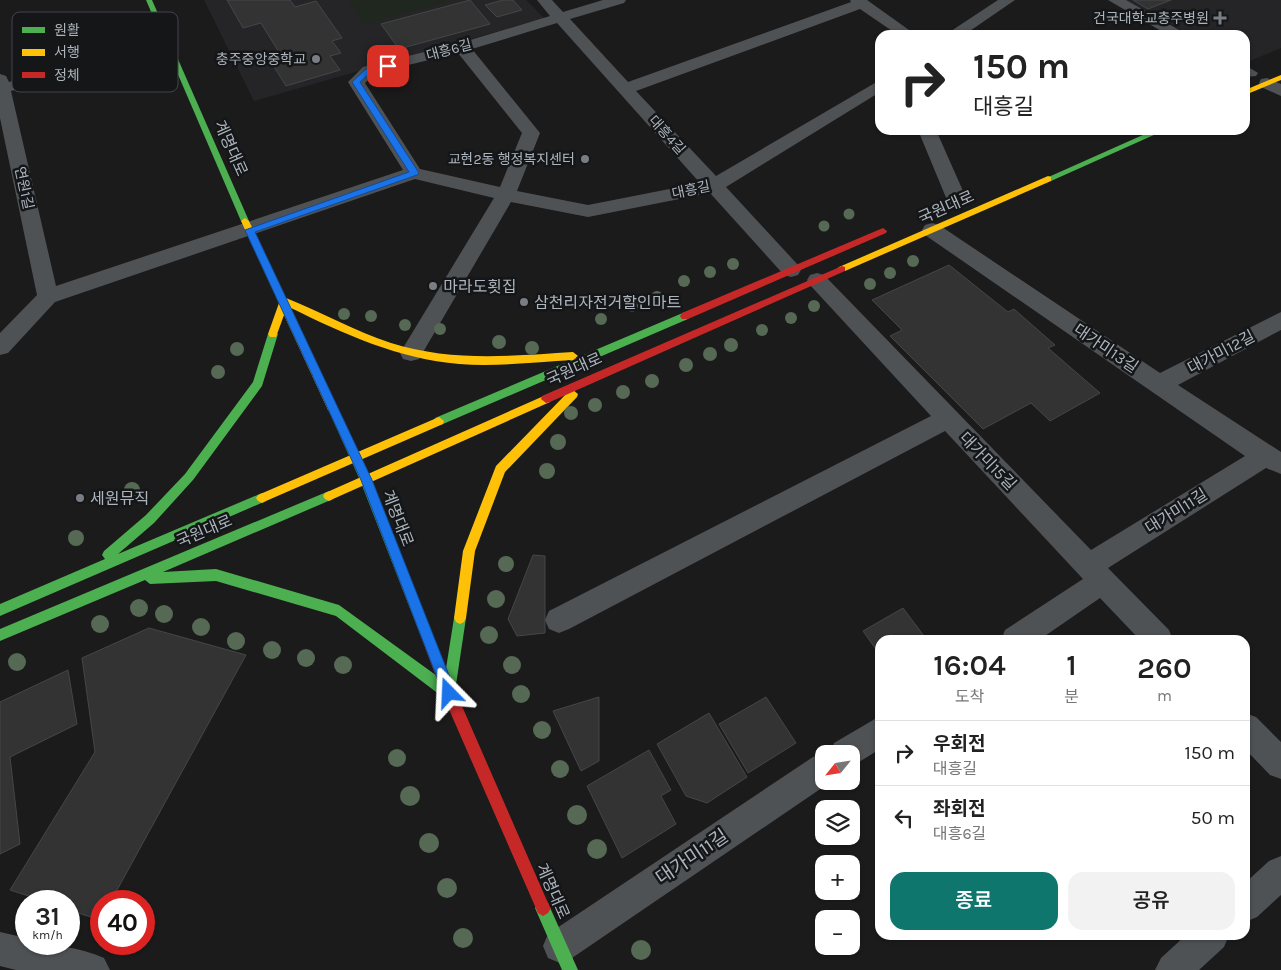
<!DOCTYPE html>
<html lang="ko">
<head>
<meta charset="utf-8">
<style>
  body { margin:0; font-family:Karla,"Noto Sans KR",sans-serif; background:#f2f2f2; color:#222; height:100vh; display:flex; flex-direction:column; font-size:19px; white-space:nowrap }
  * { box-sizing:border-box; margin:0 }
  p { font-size:16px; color:#767676 }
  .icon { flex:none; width:28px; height:28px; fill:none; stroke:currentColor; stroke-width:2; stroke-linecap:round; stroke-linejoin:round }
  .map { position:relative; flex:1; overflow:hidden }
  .panel { position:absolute; left:875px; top:635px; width:375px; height:305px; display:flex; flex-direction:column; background:#fff; border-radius:15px; box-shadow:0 1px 4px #0004 }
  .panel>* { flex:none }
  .banner { position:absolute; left:875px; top:30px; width:375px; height:105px; border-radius:15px; box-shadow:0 1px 4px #0004; background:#fff; color:#222; overflow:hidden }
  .needle { width:32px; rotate:240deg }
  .buttons { position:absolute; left:815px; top:745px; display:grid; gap:10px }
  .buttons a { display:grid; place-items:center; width:45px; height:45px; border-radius:10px; background:#fff; box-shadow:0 1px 4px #0004; font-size:25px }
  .speed { position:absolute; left:15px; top:890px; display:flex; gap:10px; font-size:25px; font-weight:700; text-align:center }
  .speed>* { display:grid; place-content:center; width:65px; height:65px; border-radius:50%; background:#fff; box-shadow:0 1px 4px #0004; line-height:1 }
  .speed small { font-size:12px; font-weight:400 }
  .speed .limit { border:8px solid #d22; background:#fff; color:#111 }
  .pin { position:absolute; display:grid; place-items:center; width:42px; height:42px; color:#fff; margin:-21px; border-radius:10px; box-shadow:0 2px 8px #0006 }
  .me { position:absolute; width:55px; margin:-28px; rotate:339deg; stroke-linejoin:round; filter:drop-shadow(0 0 4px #0008) }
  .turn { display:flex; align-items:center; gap:18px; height:105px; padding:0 15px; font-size:22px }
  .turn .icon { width:65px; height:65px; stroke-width:2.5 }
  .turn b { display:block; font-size:35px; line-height:42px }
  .eta { display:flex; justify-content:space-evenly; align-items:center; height:85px; text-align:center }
  .eta b { font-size:30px; font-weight:600; line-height:35px }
  .cta { display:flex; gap:10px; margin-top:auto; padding:10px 15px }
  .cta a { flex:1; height:58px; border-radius:15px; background:#0f766e; color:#fff; font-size:20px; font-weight:600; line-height:58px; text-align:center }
  .cta a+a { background:#f2f2f2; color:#222 }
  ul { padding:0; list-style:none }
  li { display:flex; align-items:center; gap:15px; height:65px; padding:0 15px; border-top:1px solid #e0e0e0 }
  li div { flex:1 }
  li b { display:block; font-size:19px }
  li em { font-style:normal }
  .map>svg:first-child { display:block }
  .built { fill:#252528 }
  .green { fill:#1f271f }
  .building { fill:#333334; stroke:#444648 }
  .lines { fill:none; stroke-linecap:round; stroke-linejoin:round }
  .street { fill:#4f5255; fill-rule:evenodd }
  .fast { fill:#4caf50; fill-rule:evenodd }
  .slow { fill:#ffc107; fill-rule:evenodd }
  .jam { fill:#c62828; fill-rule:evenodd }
  .tree { fill:#556954 }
  .route { fill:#1a73e8; stroke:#114b97 }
  .poi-dot { fill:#797e85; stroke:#151618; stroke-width:2 }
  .labels { text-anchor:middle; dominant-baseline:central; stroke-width:5; stroke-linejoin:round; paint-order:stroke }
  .far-poi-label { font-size:14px; fill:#acb4bd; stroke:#151618; text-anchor:end }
  .far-street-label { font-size:14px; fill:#acb4bd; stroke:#151618 }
  .street-label { font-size:16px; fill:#acb4bd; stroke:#151618 }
  .poi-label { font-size:16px; fill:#acb4bd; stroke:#151618; text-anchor:start }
  .near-street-label { font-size:19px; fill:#acb4bd; stroke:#151618 }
  .key { fill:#151618; stroke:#42454a; stroke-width:1 }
  .key-label { font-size:14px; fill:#acb4bd }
</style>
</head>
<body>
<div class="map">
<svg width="1281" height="970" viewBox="0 0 1281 970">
  <rect width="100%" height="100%" fill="#1b1b1c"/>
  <path class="built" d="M204 0H526L544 18 254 101Z
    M1126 0H1281V48L1245 63V35H1190Z"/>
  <path class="green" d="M347 0H453L364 24Z"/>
  <path class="building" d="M227 0H290L295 7 316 1 342 38 332 41 341 53 330 56 340 70 286 86 273 65 285 62 261 23 243 28Z
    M470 0 490 24 399 49 381 24Z
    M503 0H513L522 10 497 17 485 5Z
    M1133 0H1171L1148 9Z
    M949 265 1008 312 1014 309 1055 345 1048 348 1100 393 1050 421 1031 403 983 429 890 336 902 330 872 300Z
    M533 555 545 556V633L517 636 508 619Z
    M903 608 927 640H880V655L863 631Z
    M149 628 246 655 111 901H101L100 920 69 910V901H44L10 890 95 752 82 658Z
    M68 670 77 724 10 757 20 844 0 854V702Z
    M599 697V761L581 771 553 711Z
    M766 697 796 743 748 773 719 724Z
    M709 713 747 777 707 803 686 796 657 744Z
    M649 750 671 790 661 796 676 824 622 858 587 786Z"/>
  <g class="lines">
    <path class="street" d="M537 0H552L563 12 603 0H626L624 3 570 19 628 82 851 2 850 0H867L916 35H898L860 9 636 91 716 176 880 80V92L726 187 798 265 801 270 798 275 791 277 784 275 710 193 588 217 511 202 419 359 411 361 403 359 400 353 494 198 415 179 55 302 8 353 0 355V333L37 295 0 118V74L6 76 9 82 169 40 177 45 175 48 11 91 56 286 403 170 348 82 363 67 457 44 550 16ZM557 23 700 183 588 205 517 191 540 133 472 49ZM458 53 522 133 500 187 420 169 365 83 375 73Z
      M998 0H1015L964 35H945Z
      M1108 0H1126L1188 35H1168Z
      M1245 65 1258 73 1256 76 1245 77Z
      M1267 78 1281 84V96L1261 87 1259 83 1261 79Z
      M918 130H936L967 200 964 204 957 206 950 204 947 200Z
      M932 223 939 225 1160 373 1281 312V330L1178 385 1281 452V474L1266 468 1108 568 1169 630 1173 640H1140L1100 598 1039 640H1001L1005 630 1083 579 945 431 569 629 559 633 549 629 545 620 549 611 931 416 810 285 807 280 810 275 817 273 824 275 1091 550 1245 456 925 235 922 230 925 225Z
      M1245 713 1256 717 1281 742V779L1270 775 1245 749Z
      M880 716V749L851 767V754H830L834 743Z
      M824 753 827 754H824V781H832L572 958 560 963 548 958 543 946 548 934 813 757Z
      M1281 856V895L1257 917 1245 922V883L1269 861Z
      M0 932 26 938V944C53 944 79 947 104 958L110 970H16L0 966Z
      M1186 935H1229L1224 947 1199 970H1155L1161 958Z"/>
    <path class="fast" d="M146 0H152L249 221 248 223 245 224 241 221Z
      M1154 130H1165L1051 181H1045L1044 179Z
      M685 312 688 313 690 316 688 319 443 424 439 425 434 421 435 418Z
      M273 330 278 334 262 386 193 480 154 523 118 554 262 493 266 495 268 498 266 501 0 616V604L105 559 102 555 104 551 146 515 185 474 253 382 268 334Z
      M332 403 337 407 372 480 432 634 430 638 426 640 422 638 420 634 360 480 327 407Z
      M329 491 333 493 335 496 333 499 163 572 216 569 339 605 444 681 454 618 456 614 460 612 464 614 466 618 454 698 449 700 444 698 336 616 216 581 150 584 145 580 0 641V629Z
      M543 900 548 903 578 970H562L535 908 538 903Z"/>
    <path class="slow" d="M1281 75V80L1245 95V90Z
      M1048 176 1051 177V181L845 271H839L837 269 839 267Z
      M245 218 249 221 286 298C321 312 355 331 391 343 451 362 511 356 573 352L578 356 573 360C535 362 497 367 459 364 399 359 344 334 291 308L337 407 332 411 328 410 284 315 276 337H270L268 334 279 303 241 221Z
      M573 390 578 394 577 397 505 472 475 551 466 618 464 622 460 624 456 622 454 618 463 551 496 466 569 391Z
      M546 395 551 399 550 402 333 499 329 501 325 499 323 496 325 493Z
      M439 417 444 421 443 424 266 501 262 503 258 501 256 498 258 495Z"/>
    <path class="jam" d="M883 228 887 231 886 233 688 319H682L680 316 682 313Z
      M842 266 845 267V271L550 402 546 403 541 399 542 396Z
      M426 628 430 630 455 690 548 903 551 908 548 913 543 916 538 913 444 698 420 634 422 630Z"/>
  </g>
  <g class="tree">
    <circle cx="849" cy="214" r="5.5"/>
    <circle cx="824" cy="226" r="5.5"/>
    <circle cx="913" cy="261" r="6"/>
    <circle cx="733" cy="264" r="6"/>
    <circle cx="710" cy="272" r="6"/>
    <circle cx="890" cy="273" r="6"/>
    <circle cx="684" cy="281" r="6"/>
    <circle cx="870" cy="284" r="6"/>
    <circle cx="657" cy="297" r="6"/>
    <circle cx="632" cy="306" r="6"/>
    <circle cx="814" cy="306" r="6"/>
    <circle cx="344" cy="314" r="6"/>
    <circle cx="371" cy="316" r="6"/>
    <circle cx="791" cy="318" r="6"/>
    <circle cx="601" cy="319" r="6"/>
    <circle cx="405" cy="325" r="6"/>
    <circle cx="440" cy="329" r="6"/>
    <circle cx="762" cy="330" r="6"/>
    <circle cx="499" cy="342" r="7"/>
    <circle cx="731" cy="345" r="7"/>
    <circle cx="532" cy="348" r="7"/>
    <circle cx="237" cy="349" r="7"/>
    <circle cx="710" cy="354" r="7"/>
    <circle cx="686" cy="365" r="7"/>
    <circle cx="218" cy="372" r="7"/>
    <circle cx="652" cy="381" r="7"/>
    <circle cx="623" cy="392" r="7"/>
    <circle cx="595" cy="405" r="7"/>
    <circle cx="571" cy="413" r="7"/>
    <circle cx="558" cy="442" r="8"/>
    <circle cx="547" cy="471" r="8"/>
    <circle cx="132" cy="490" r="8"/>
    <circle cx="76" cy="538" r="8"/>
    <circle cx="506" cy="564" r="8"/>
    <circle cx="496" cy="599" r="9"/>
    <circle cx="139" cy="608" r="9"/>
    <circle cx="164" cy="614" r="9"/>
    <circle cx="100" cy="624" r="9"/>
    <circle cx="201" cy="627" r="9"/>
    <circle cx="489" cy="635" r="9"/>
    <circle cx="236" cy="641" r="9"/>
    <circle cx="272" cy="650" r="9"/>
    <circle cx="306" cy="658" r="9"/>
    <circle cx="17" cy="662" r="9"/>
    <circle cx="343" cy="665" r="9"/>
    <circle cx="512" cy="665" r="9"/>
    <circle cx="521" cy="694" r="9"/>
    <circle cx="542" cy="730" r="9"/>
    <circle cx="397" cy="758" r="9"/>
    <circle cx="560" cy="769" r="9"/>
    <circle cx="410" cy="796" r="10"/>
    <circle cx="577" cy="815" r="10"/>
    <circle cx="429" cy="843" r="10"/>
    <circle cx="597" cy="849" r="10"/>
    <circle cx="447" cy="888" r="10"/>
    <circle cx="463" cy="938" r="10"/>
    <circle cx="641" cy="950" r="10"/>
  </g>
  <path class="route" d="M388 64H390V67L371 72 360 82 419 173 417 175 255 232 372 480 456 693 454 698 449 700 445 698 443 693 361 480 245 230 409 172 352 82 366 69Z"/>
  <g class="poi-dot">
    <path d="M1217.5 10.5h5v5h5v5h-5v5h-5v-5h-5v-5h5z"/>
    <circle cx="316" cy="59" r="5"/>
    <circle cx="585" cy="159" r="5"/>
    <circle cx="433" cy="286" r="5"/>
    <circle cx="524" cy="302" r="5"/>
    <circle cx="80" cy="498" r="5"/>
  </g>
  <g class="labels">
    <g class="far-poi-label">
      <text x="1209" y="18">건국대학교충주병원</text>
      <text x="306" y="59">충주중앙중학교</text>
      <text x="575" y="159">교현2동 행정복지센터</text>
    </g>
    <g class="far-street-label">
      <text transform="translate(449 50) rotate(-15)">대흥6길</text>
      <text transform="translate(667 135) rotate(48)">대흥4길</text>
      <text transform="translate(24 188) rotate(78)">연원1길</text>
      <text transform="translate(691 190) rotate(-12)">대흥길</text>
    </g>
    <g class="street-label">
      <text transform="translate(231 148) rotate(66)">계명대로</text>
      <text transform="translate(946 207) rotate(-24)">국원대로</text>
      <text transform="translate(1106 348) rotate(34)">대가미13길</text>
      <text transform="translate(1221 352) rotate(-28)">대가미12길</text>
      <text transform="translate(574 369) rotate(-24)">국원대로</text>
      <text transform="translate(988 461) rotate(46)">대가미15길</text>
      <text transform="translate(1176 511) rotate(-32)">대가미11길</text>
      <text transform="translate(398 518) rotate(69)">계명대로</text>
      <text transform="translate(204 531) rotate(-23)">국원대로</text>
      <text transform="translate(553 891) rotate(66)">계명대로</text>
    </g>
    <g class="poi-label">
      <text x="443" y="286">마라도횟집</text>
      <text x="534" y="302">삼천리자전거할인마트</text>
      <text x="90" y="498">세원뮤직</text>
    </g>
    <g class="near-street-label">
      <text transform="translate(692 857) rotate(-34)">대가미11길</text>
    </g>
  </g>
  <rect x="12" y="12" width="166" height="80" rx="8" class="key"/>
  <rect x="22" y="27" width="23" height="6" fill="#4caf50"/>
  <rect x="22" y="49" width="23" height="7" fill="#ffc107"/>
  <rect x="22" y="72" width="23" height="6" fill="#c62828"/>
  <g class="key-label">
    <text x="54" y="35">원활</text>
    <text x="54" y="57">서행</text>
    <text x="54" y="80">정체</text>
  </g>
</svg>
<div class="buttons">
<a><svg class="needle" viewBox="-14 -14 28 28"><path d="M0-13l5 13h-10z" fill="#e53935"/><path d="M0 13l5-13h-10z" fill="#767676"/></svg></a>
<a><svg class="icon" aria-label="layers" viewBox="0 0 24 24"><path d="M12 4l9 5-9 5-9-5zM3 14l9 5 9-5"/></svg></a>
<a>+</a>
<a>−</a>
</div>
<div class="speed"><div>31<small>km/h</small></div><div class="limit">40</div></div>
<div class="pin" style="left:388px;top:66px;background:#d93025"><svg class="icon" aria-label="arrive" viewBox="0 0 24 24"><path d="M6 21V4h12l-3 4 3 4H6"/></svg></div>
<svg class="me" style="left:449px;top:693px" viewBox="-20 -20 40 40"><path d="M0-17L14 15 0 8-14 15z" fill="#1a73e8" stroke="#fff" stroke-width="4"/></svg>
<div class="banner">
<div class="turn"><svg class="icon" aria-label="right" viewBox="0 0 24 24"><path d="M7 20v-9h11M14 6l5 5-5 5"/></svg><div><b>150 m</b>대흥길</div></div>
</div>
<section class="panel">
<div class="eta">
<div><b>16:04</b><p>도착</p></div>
<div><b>1</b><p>분</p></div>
<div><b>260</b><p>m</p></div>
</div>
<ul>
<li><svg class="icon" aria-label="right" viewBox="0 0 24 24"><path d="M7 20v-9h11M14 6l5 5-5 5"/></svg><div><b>우회전</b><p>대흥길</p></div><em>150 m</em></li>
<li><svg class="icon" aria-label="left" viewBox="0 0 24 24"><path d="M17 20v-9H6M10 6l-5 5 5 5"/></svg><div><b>좌회전</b><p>대흥6길</p></div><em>50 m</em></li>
</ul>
<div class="cta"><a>종료</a><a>공유</a></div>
</section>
</div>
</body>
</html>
